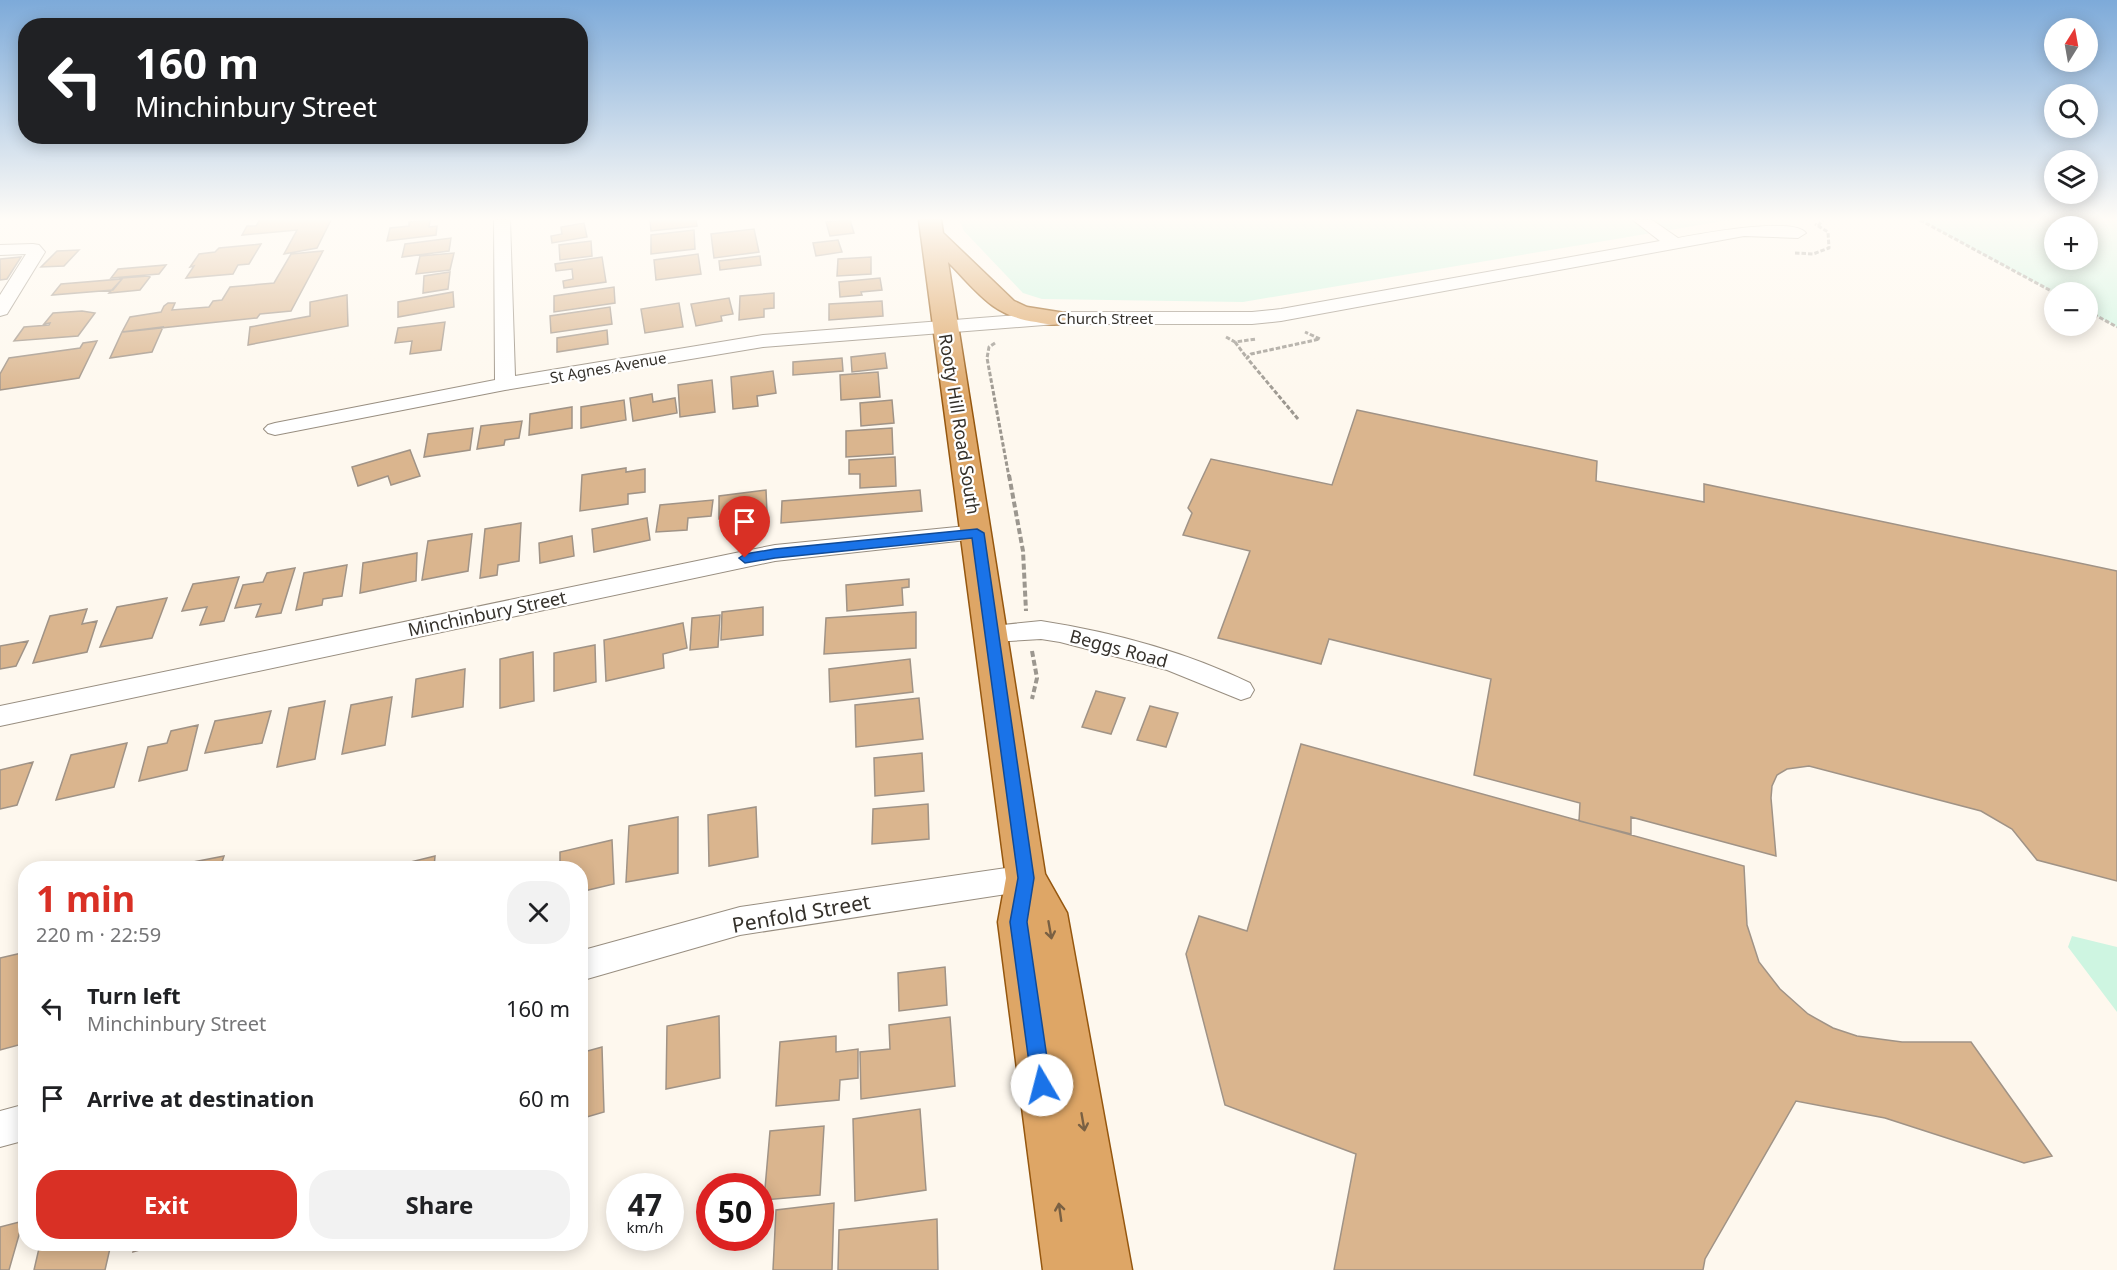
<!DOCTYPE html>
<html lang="en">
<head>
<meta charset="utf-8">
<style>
  body { margin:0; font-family:"Noto Sans",sans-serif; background:#f2f2f2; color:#202124; height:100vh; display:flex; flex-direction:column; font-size:22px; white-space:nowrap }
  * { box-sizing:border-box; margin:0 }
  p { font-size:20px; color:#757577 }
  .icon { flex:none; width:33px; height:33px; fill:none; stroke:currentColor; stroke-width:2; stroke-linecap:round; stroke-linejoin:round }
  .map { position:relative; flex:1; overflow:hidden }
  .panel { position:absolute; left:18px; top:861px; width:570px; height:390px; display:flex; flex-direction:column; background:#fff; border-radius:24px; box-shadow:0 3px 15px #0003 }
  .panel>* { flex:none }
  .guide { position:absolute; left:18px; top:18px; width:570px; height:126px; border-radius:24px; box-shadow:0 3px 15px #0003; background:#202124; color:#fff; overflow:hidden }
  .needle { width:39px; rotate:11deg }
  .buttons { position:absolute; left:2044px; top:18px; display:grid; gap:12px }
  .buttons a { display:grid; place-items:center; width:54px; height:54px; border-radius:50%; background:#fff; box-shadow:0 3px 15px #0003; font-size:30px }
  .speed { position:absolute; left:606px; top:1173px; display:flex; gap:12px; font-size:30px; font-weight:700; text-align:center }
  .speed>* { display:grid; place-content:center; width:78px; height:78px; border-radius:50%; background:#fff; box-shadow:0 3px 15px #0003; line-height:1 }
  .speed small { font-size:15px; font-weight:400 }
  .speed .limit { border:9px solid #d22; background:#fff; color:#111 }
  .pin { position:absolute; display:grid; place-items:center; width:51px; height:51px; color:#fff; margin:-62px -26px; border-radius:50% 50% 50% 0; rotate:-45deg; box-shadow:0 0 6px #0007 }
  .pin .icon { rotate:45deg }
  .me { position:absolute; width:66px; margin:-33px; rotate:352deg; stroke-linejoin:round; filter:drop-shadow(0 0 4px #0008) }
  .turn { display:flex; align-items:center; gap:21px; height:126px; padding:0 18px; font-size:27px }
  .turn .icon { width:78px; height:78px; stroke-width:2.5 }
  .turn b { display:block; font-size:42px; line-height:51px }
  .round { display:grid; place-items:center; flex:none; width:63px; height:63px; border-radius:24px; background:#f2f2f2 }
  .overview { display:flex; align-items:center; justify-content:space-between; height:102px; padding:0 18px }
  h1 { font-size:36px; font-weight:700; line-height:45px; color:#d93025 }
  .action { display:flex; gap:12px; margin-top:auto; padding:12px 18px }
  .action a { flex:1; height:69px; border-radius:24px; background:#d93025; color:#fff; font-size:24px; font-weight:700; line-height:69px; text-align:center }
  .action a+a { background:#f2f2f2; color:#202124 }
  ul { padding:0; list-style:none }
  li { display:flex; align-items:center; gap:18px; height:90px; padding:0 18px }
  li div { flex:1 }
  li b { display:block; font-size:22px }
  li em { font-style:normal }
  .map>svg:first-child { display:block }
  .green { fill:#cef5e1; fill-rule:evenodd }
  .building { fill:#dab58e; stroke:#a09386; stroke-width:1.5 }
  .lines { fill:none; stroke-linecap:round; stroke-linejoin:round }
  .minor-casing { stroke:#988e80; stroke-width:2 }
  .major-casing { stroke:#95570f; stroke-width:3 }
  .path-far1 { stroke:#9c978f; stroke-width:3; stroke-dasharray:4.5 2; stroke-linecap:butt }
  .path { stroke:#9c978f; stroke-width:4; stroke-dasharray:6 3; stroke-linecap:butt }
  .minor { fill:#fff; fill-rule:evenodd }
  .major { fill:#dea666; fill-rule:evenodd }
  .oneway { stroke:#796043 }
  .route { fill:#1a73e8; stroke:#114b97; stroke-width:1.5 }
  .labels { text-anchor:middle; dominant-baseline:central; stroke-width:4.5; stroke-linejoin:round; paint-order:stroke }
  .far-street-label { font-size:15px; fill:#35312b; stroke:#fff }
  .street-label { font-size:18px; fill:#35312b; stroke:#fff }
  .near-street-label { font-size:21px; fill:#35312b; stroke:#fff }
</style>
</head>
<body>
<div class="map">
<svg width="2117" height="1270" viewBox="0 0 2117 1270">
  <rect width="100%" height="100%" fill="#fef8ee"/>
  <path class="green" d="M959 220H1729L1243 302 1042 299 1023 293 964 231Z
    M1920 220H2117V327L2088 311V292L2055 293ZM2055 226H2088V260H2055Z
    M2072 936 2117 947V1012L2068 947Z"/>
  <path class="building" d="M273 220H331L317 248 284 254 297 230 242 235 247 226H256L259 221Z
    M430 220 429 227 437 226 436 235 387 241 390 228 409 226V222Z
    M650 220H696L697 226 651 231Z
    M850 220 854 233 830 236 826 222Z
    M584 223 587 237 552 243 551 236 562 234 561 227Z
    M754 229 759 252 714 258 711 234Z
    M694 230 695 249 651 254V235Z
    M451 238 449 251 402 257 405 244Z
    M838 240 842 252 816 256 813 243Z
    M591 241 592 256 560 260 559 245Z
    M261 244 249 264 238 265 233 274 186 278 194 266 190 267 199 254 215 252 219 248Z
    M79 250 64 266 41 267 57 251Z
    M323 251 291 311 260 314 257 318 122 332 130 317 161 312 164 306 168 303H175L172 310 209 307 213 301 222 300 230 287 274 283 291 254Z
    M454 253 450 270 416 274 420 256Z
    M698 254 701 274 656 280 654 260Z
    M760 256 761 265 720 270 719 261Z
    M21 257 7 279 0 280V259Z
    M602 257 606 282 564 288 563 281 573 279 572 269 556 271 555 264Z
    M871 257V274L837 276 838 259Z
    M166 265 159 274 111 278 118 269Z
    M450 272 448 289 423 293 424 276Z
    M148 276 150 277 140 290 109 293 122 279H119L122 278Z
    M880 278 882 290 861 292 862 295 840 297 839 282Z
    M122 279 113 290 52 295 61 284Z
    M614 287 615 303 554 312V296Z
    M453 292 454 307 398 317V302Z
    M774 293V308L764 309V317L739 320 740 296Z
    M347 295 348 326 248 345 250 327 310 316V302Z
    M729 298 733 314 721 316 722 321 696 326 691 304Z
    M882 301 883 316 829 320V304Z
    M679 303 683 327 645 333 641 309Z
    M610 307 612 324 551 333 550 316Z
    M82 311 95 313 78 336 14 341 24 327 49 325 50 323 44 324 53 313Z
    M445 322 441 350 410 354 412 341 395 343 398 328Z
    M163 327 152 352 110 358 122 332Z
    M607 330 608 344 557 352V338Z
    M97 341 79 378 0 390V374L9 358 80 348 83 343Z
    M885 353 887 368 852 372 851 357Z
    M842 358 843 371 793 375V362Z
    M773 371 776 393 757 396 758 406 733 409 731 377Z
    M878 372 880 397 841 400 840 375Z
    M712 380 715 412 680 417 678 385Z
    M652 394 653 402 675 398 677 413 633 421 630 398Z
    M624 400 626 420 581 428V407Z
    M892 400 894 423 861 426 860 403Z
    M572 407V428L529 435 530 414Z
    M1357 410 1597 461 1596 481 1704 502V484L2117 571V881L2037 860 2012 829 1981 811 1809 766 1787 769 1777 775 1772 786 1771 798 1776 856 1631 817V834L1579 821 1580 803 1474 775 1491 679 1329 639 1321 664 1218 638 1250 551 1183 535 1192 513 1188 508 1211 459 1332 485Z
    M522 421 519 438 505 440 504 445 477 449 481 426Z
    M473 428 470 450 424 457 428 434Z
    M892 428 893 454 846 457V431Z
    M410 450 420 476 391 485 388 476 358 486 352 467Z
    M895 457 896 486 860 488V474H849V460Z
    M626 468V472L645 469V492L628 494V504L580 511 582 475Z
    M766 490 767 513 719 519V496Z
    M920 490 922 511 781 523 782 501Z
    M713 500 711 516 688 518 687 530 656 532 660 505Z
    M647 518 650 540 594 552 592 529Z
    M521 523 519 561 498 565 497 575 480 578 485 529Z
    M472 534 468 571 422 580 428 541Z
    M572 536 574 556 540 563 539 543Z
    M417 553 416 581 360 593 363 563Z
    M347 565 342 596 323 599 322 605 296 610 304 573Z
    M295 568 281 613 256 617 261 604 235 608 243 585 263 582 267 573Z
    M239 577 224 621 200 625 207 607 182 611 193 584Z
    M909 579V587L902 588 903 605 847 611 846 585Z
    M167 598 152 638 100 647 117 607Z
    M763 607V635L721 640 722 612Z
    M87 609 82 624 97 621 87 652 33 663 50 616Z
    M916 612V648L824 654 826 618Z
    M720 615 718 647 690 650 692 618Z
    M683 623 687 648 663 654 664 668 606 681 604 640Z
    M28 641 16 666 0 669V646Z
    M595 645 596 682 554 691V653Z
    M533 652 534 701 500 708V659Z
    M910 659 913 692 830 702 829 669Z
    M465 669 463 707 412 717 416 679Z
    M1096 691 1125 698 1111 734 1082 727Z
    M392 697 385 745 342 754 351 705Z
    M919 698 923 739 856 747 855 705Z
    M325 701 315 759 277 767 289 708Z
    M1150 706 1178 713 1166 747 1137 740Z
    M271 711 262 743 205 753 215 721Z
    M198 725 187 770 139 781 148 747 167 743 171 731Z
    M127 743 114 787 56 800 71 755Z
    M1301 744 1744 866 1747 925 1759 962 1780 989 1808 1014 1833 1028 1857 1036 1902 1042H1971L2052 1156 2024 1163 1885 1118 1796 1101 1705 1259 1703 1270H1334L1356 1154 1225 1105 1186 954 1199 916 1247 931Z
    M922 753 924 791 875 796 874 758Z
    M33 762 17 805 0 809V770Z
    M928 804 929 839 872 844 873 809Z
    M756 807 758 857 709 866 708 815Z
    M678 817V873L626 882 629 826Z
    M612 840 614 884 580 892V868H560V852Z
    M224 856 220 868H177L178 865Z
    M435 856 434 868H401L402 864Z
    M26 952V1043L0 1050V958Z
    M945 967 947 1005 899 1011 898 973Z
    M719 1016 720 1078 666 1089 667 1026Z
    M950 1017 955 1086 861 1099 860 1052 890 1049 889 1025Z
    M836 1036V1052L858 1049V1078L840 1080 839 1100 776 1106 780 1042Z
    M602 1047 604 1112 580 1119V1053Z
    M920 1109 926 1190 855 1201 853 1119Z
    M824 1126 820 1195 764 1200 770 1131Z
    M834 1203 832 1270H773L776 1210Z
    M937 1219 938 1270H838L839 1230Z
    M23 1221 9 1270H0V1227Z
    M40 1244H111L105 1270H34Z
    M135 1244H160L133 1252Z"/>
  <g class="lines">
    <g class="minor-casing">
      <path id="minor" d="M494 220H510L515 376 763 335 1056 312H1252L1281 309 1660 241 1633 220H1652L1678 238C1700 234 1793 216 1806 233L1798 238 1744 236 1281 321 1252 324H1056L763 347 505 390 275 435 268 433 264 429 268 425 275 423 495 380Z
        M33 244 39 245 45 252 7 314 0 316V295L26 254 0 255V245Z
        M977 525 985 528 989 533 985 538 775 561 0 726V706L745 551 775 545Z
        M1041 621C1112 632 1186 652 1250 683L1254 690 1250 697 1241 700 1167 670 1060 642 1041 639 992 642 983 639 979 633 983 627Z
        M1026 865 1037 869 1041 878 1037 887 1026 891 740 935 580 981V951L740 907Z
        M26 1104V1140L0 1147V1111Z"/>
    </g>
    <g class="major-casing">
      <path id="major" d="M919 220H941L943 233 1014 301 1027 307 1065 313 1068 318 1065 323C1055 326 1046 324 1036 322 992 316 978 292 948 262L1045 874 1067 913 1132 1270H1043L998 922 1006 878Z"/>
    </g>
    <path class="path-far1" d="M1920 220 2055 293
      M1818 226 1823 220
      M1795 253 1813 254 1829 248 1828 232 1815 224
      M2088 311 2117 327
      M1226 337 1235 342 1256 339
      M1235 342 1247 358
      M995 343 989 347 987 358 1009 477
      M1298 419 1247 358 1251 354 1320 339 1305 332"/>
    <path class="path" d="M1009 475 1023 551 1026 611
      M1032 651 1037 678 1032 699"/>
    <use href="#minor" class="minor"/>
    <use href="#major" class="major"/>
  </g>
  <defs><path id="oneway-shaft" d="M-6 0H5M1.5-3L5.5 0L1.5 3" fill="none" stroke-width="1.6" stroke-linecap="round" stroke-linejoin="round" transform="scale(1.5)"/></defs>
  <g class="oneway">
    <use href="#oneway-shaft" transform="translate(1050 930) rotate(80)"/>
    <use href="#oneway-shaft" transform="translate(1083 1122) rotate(80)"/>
    <use href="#oneway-shaft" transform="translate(1060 1212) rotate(-98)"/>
  </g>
  <linearGradient id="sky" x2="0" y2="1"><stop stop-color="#7daad9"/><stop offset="0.55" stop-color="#fffcf7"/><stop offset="1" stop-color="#fffcf7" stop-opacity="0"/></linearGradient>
  <rect width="2117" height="398" fill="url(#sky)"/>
  <path class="route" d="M977 529 984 533 1034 878 1027 922 1051 1085 1049 1092 1042 1095 1035 1092 1032 1085 1010 922 1018 878 972 538 775 558 745 563 739 558 745 554 775 549Z"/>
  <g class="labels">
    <g class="far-street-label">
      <text x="1105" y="318">Church Street</text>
      <text transform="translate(608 367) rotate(-10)">St Agnes Avenue</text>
    </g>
    <g class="street-label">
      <text transform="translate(960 424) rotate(81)">Rooty Hill Road South</text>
      <text transform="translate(487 613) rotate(-12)">Minchinbury Street</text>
      <text transform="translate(1119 648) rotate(15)">Beggs Road</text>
    </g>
    <g class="near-street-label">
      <text transform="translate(801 913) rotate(-10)">Penfold Street</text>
    </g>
  </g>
</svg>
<div class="buttons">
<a><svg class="needle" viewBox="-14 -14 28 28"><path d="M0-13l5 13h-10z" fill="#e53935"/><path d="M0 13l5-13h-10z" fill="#757577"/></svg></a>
<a><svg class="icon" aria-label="search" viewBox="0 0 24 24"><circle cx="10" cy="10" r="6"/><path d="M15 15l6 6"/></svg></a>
<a><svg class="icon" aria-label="layers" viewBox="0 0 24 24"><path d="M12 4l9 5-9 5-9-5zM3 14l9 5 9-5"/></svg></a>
<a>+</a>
<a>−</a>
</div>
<div class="speed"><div>47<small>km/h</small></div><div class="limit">50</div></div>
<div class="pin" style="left:745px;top:558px;background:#d93025"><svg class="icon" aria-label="arrive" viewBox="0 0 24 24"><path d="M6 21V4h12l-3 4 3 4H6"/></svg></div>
<svg class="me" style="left:1042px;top:1085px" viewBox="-20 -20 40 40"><circle r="19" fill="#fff"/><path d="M0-13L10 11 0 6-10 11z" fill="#1a73e8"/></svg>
<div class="guide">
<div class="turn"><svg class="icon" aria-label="left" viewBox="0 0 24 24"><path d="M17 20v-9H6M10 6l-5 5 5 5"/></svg><div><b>160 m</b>Minchinbury Street</div></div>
</div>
<section class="panel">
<div class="overview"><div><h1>1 min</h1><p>220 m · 22:59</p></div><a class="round"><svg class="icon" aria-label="close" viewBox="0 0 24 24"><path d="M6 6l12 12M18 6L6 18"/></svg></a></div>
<ul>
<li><svg class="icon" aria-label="left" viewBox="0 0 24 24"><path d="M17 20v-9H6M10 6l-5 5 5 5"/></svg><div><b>Turn left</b><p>Minchinbury Street</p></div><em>160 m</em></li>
<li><svg class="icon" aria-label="arrive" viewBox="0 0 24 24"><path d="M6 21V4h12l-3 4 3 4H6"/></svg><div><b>Arrive at destination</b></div><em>60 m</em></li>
</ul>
<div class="action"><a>Exit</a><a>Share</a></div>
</section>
</div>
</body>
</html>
